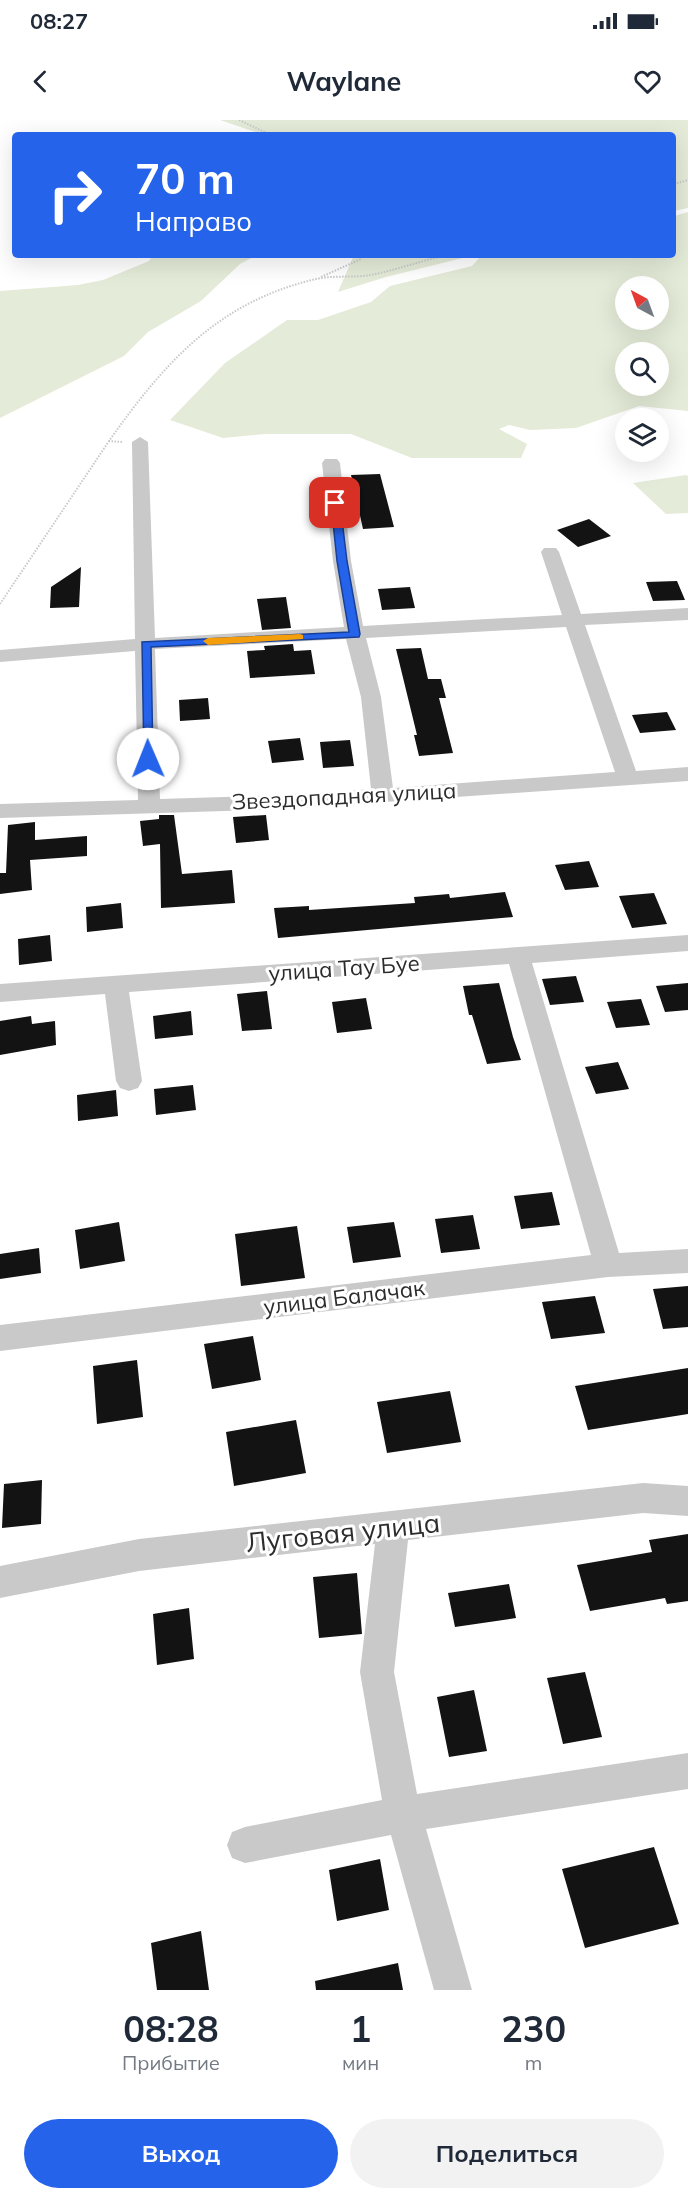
<!DOCTYPE html>
<html lang="ru">
<head>
<meta charset="utf-8">
<style>
  body { margin:0; font-family:Mulish,sans-serif; background:#f2f2f3; color:#1f2937; height:100vh; display:flex; flex-direction:column; font-size:22px; white-space:nowrap }
  * { box-sizing:border-box; margin:0 }
  p { font-size:20px; color:#747a83 }
  .icon { flex:none; width:33px; height:33px; fill:none; stroke:currentColor; stroke-width:2; stroke-linecap:round; stroke-linejoin:round }
  .map { position:relative; height:1870px; overflow:hidden }
  .sheet { display:flex; flex-direction:column; background:#fff; flex:1 }
  .sheet>* { flex:none }
  .banner { position:absolute; left:12px; top:12px; width:664px; height:126px; border-radius:6px; box-shadow:0 6px 24px #0002; background:#2563eb; color:#fff; overflow:hidden }
  .needle { width:39px; rotate:319deg }
  .fabs { position:absolute; left:615px; top:156px; display:grid; gap:12px }
  .fabs a { display:grid; place-items:center; width:54px; height:54px; border-radius:50%; background:#fff; box-shadow:0 6px 24px #0002; font-size:30px }
  .pin { position:absolute; display:grid; place-items:center; width:51px; height:51px; color:#fff; margin:-26px; border-radius:12px; box-shadow:0 3px 9px #0006 }
  .me { position:absolute; width:66px; margin:-33px; rotate:359deg; stroke-linejoin:round; filter:drop-shadow(0 0 4px #0008) }
  .turn { display:flex; align-items:center; gap:21px; height:126px; padding:0 24px; font-size:27px }
  .turn .icon { width:78px; height:78px; stroke-width:2.5 }
  .turn b { display:block; font-size:42px; line-height:51px }
  .eta { display:flex; justify-content:space-evenly; align-items:center; height:102px; text-align:center }
  .eta b { font-size:36px; font-weight:700; line-height:42px }
  .cta { display:flex; gap:12px; margin-top:auto; padding:12px 24px }
  .cta a { flex:1; height:69px; border-radius:36px; background:#2563eb; color:#fff; font-size:24px; font-weight:700; line-height:69px; text-align:center }
  .cta a+a { background:#f2f2f3; color:#1f2937 }
  .status { display:flex; justify-content:space-between; align-items:center; height:42px; padding:0 30px; background:#fff; direction:ltr }
  .status svg { height:16px; fill:currentColor }
  header { display:flex; justify-content:space-between; align-items:center; height:78px; padding:0 24px; background:#fff; font-size:27px; font-weight:700 }
  .map>svg:first-child { display:block }
  .green { fill:#e4ebd8; fill-rule:evenodd }
  .building { fill:#131313 }
  .lines { fill:none; stroke-linecap:round; stroke-linejoin:round }
  .path { stroke:#c9c9c9; stroke-width:2; stroke-dasharray:1.5 1.5; stroke-linecap:butt }
  .minor { fill:#c9c9c9; fill-rule:evenodd }
  .route { fill:#2563eb; stroke:#184099; stroke-width:1.5 }
  .slow { fill:#f59e0b }
  .labels { text-anchor:middle; dominant-baseline:central; stroke-width:6; stroke-linejoin:round; paint-order:stroke }
  .street-label { font-size:22px; fill:#2c2c2c; stroke:#fff }
  .near-street-label { font-size:27px; fill:#2c2c2c; stroke:#fff }
</style>
</head>
<body>
<div class="status"><b>08:27</b><svg viewBox="0 0 49 12"><path d="M0 12V9h3v3zM5 12V6h3v6zM10 12V3h3v9zM15 12V0h3v12zM26 1h20v11H26zM47 4h2v5h-2z"/></svg></div>
<header><svg class="icon" aria-label="back" viewBox="0 0 24 24"><path d="M15 5l-7 7 7 7"/></svg>Waylane<svg class="icon" aria-label="heart" viewBox="0 0 24 24"><path d="M12 20l-8-8c-3-5 5-10 8-4 3-6 11-1 8 4z"/></svg></header>
<div class="map">
<svg width="688" height="1870" viewBox="0 0 688 1870">
  <rect width="100%" height="100%" fill="#fff"/>
  <path class="green" d="M220 0H688V88L674 91V15H264Z
    M688 92V291L639 286 576 308 530 310 509 305 499 309 527 324 521 338H412L351 314H265L223 318 170 300 225 243 287 200H318L371 182 390 166 472 146 482 135H674V96ZM658 166V200H626V166ZM626 232H658V266H626Z
    M153 135H257L240 144 201 181 148 212 124 236 0 298V171L78 165 103 160 149 141Z
    M354 135H475L386 157 338 172Z
    M686 355 688 356V393L666 394 633 363Z"/>
  <path class="building" d="M380 354 394 407 363 409 351 355Z
    M589 399 611 416 578 427 557 410Z
    M81 447 79 487 50 488 51 467Z
    M677 461 685 480 653 481 646 462Z
    M410 467 415 488 382 490 378 469Z
    M286 477 291 508 262 510 257 479Z
    M293 524 294 531 311 530 315 554 250 558 247 531 265 530 264 526Z
    M421 528 428 559H441L446 578H439L453 633 419 636 414 615H417L396 529Z
    M208 578 210 599 180 601 179 580Z
    M667 592 676 610 640 613 632 595Z
    M300 618 304 640 272 643 268 621Z
    M350 620 354 646 323 648 320 622Z
    M159 695H174L182 754 232 750 235 783 161 788 160 724 143 726 140 701 159 699Z
    M266 695 269 720 236 723 233 697Z
    M35 702V720L87 716V736L30 740 32 770 0 774V753H6L8 705Z
    M589 741 599 767 565 770 555 745Z
    M505 772 513 797 278 818 274 788 309 786V790L415 783 414 777 449 774 450 778Z
    M654 773 667 804 632 808 619 776Z
    M121 783 123 808 87 812 86 787Z
    M50 815 52 841 19 845 18 819Z
    M576 856 584 882 550 885 542 859Z
    M499 863 513 917 521 940 487 944 472 895H469L463 866Z
    M688 863V890L665 892 656 866Z
    M267 871 272 909 242 911 237 874Z
    M366 878 372 909 337 913 332 882Z
    M641 879 650 905 616 908 607 882Z
    M191 891 193 915 155 919 153 896Z
    M31 896 32 904 55 901 56 925 0 935V901Z
    M618 942 629 969 596 974 585 947Z
    M193 965 196 990 156 995 154 969Z
    M116 970 118 996 78 1001 77 975Z
    M552 1072 560 1105 521 1109 514 1076Z
    M473 1095 480 1129 441 1133 435 1099Z
    M119 1102 125 1141 80 1149 75 1110Z
    M394 1102 401 1137 353 1143 347 1107Z
    M297 1106 305 1158 241 1166 235 1114Z
    M39 1128 41 1153 0 1159V1134Z
    M688 1166V1207L663 1209 653 1169Z
    M595 1176 605 1213 551 1219 542 1182Z
    M253 1216 261 1260 212 1269 204 1224Z
    M137 1240 143 1297 97 1304 93 1246Z
    M688 1248V1294L588 1310 575 1266Z
    M450 1271 461 1322 387 1333 377 1282Z
    M296 1300 306 1353 234 1366 226 1312Z
    M42 1360 41 1404 2 1408 4 1364Z
    M688 1414V1481L667 1484 665 1478 590 1491 577 1445 652 1432 649 1420Z
    M357 1453 362 1514 319 1518 313 1457Z
    M509 1464 516 1498 455 1507 448 1473Z
    M189 1488 194 1539 157 1545 153 1494Z
    M585 1552 602 1617 563 1624 547 1558Z
    M474 1570 487 1631 449 1637 437 1577Z
    M654 1727 679 1804 585 1828 562 1749Z
    M380 1739 389 1790 337 1801 329 1750Z
    M201 1811 209 1870H157L151 1823Z
    M398 1843 403 1870H316L315 1861Z"/>
  <g class="lines">
    <path class="path" d="M239 0 271 15
      M674 64 688 60
      M321 157 361 139 362 135
      M122 322 109 321C165 242 218 182 316 159 334 155 353 158 371 155 396 150 421 141 446 135
      M0 484 109 321"/>
    <path class="minor" d="M140 317 148 322 155 518 344 507 333 441 322 343 325 339H337L340 343 351 441 363 506 562 495 541 432 544 428H556L559 432 581 494 688 488V500L585 505 636 651 688 647V661L284 689 0 698V684L138 680 135 531 0 542V530L135 519 132 322ZM566 507 615 652 393 668 381 577 366 518ZM346 519 361 577 371 669 284 675 160 679 155 529Z
      M688 815V831L532 843 619 1133 688 1129V1153L608 1157 0 1231V1205L591 1135 509 844 129 872 142 961 138 968 129 971 120 968 116 961 105 874 0 882V864Z
      M643 1363 688 1366V1396L643 1393 408 1420 394 1552 417 1674 688 1633V1669L426 1709 472 1870H434L391 1715 245 1743 232 1738 227 1725 232 1712 245 1707 382 1680 360 1552 375 1424 139 1451 0 1478V1446L139 1419Z"/>
  </g>
  <path class="route" d="M335 380 340 383 347 441 360 514 359 517 151 527 153 639 152 642H144L142 522 349 512 337 441 331 383Z"/>
  <path class="slow" d="M300 514 303 515V519L208 525 203 521 208 518Z"/>
  <g class="labels">
    <g class="street-label">
      <text transform="translate(344 676) rotate(-3)">Звездопадная улица</text>
      <text transform="translate(344 848) rotate(-4)">улица Тау Буе</text>
      <text transform="translate(344 1177) rotate(-7)">улица Балачак</text>
    </g>
    <g class="near-street-label">
      <text transform="translate(343 1412) rotate(-6)">Луговая улица</text>
    </g>
  </g>
</svg>
<div class="fabs">
<a><svg class="needle" viewBox="-14 -14 28 28"><path d="M0-13l5 13h-10z" fill="#e53935"/><path d="M0 13l5-13h-10z" fill="#747a83"/></svg></a>
<a><svg class="icon" aria-label="search" viewBox="0 0 24 24"><circle cx="10" cy="10" r="6"/><path d="M15 15l6 6"/></svg></a>
<a><svg class="icon" aria-label="layers" viewBox="0 0 24 24"><path d="M12 4l9 5-9 5-9-5zM3 14l9 5 9-5"/></svg></a>
</div>
<div class="pin" style="left:335px;top:383px;background:#d93025"><svg class="icon" aria-label="arrive" viewBox="0 0 24 24"><path d="M6 21V4h12l-3 4 3 4H6"/></svg></div>
<svg class="me" style="left:148px;top:639px" viewBox="-20 -20 40 40"><circle r="19" fill="#fff"/><path d="M0-13L10 11 0 6-10 11z" fill="#2563eb"/></svg>
<div class="banner">
<div class="turn"><svg class="icon" aria-label="right" viewBox="0 0 24 24"><path d="M7 20v-9h11M14 6l5 5-5 5"/></svg><div><b>70 m</b>Направо</div></div>
</div>
</div>
<section class="sheet">
<div class="eta">
<div><b>08:28</b><p>Прибытие</p></div>
<div><b>1</b><p>мин</p></div>
<div><b>230</b><p>m</p></div>
</div>
<div class="cta"><a>Выход</a><a>Поделиться</a></div>
</section>
</body>
</html>
